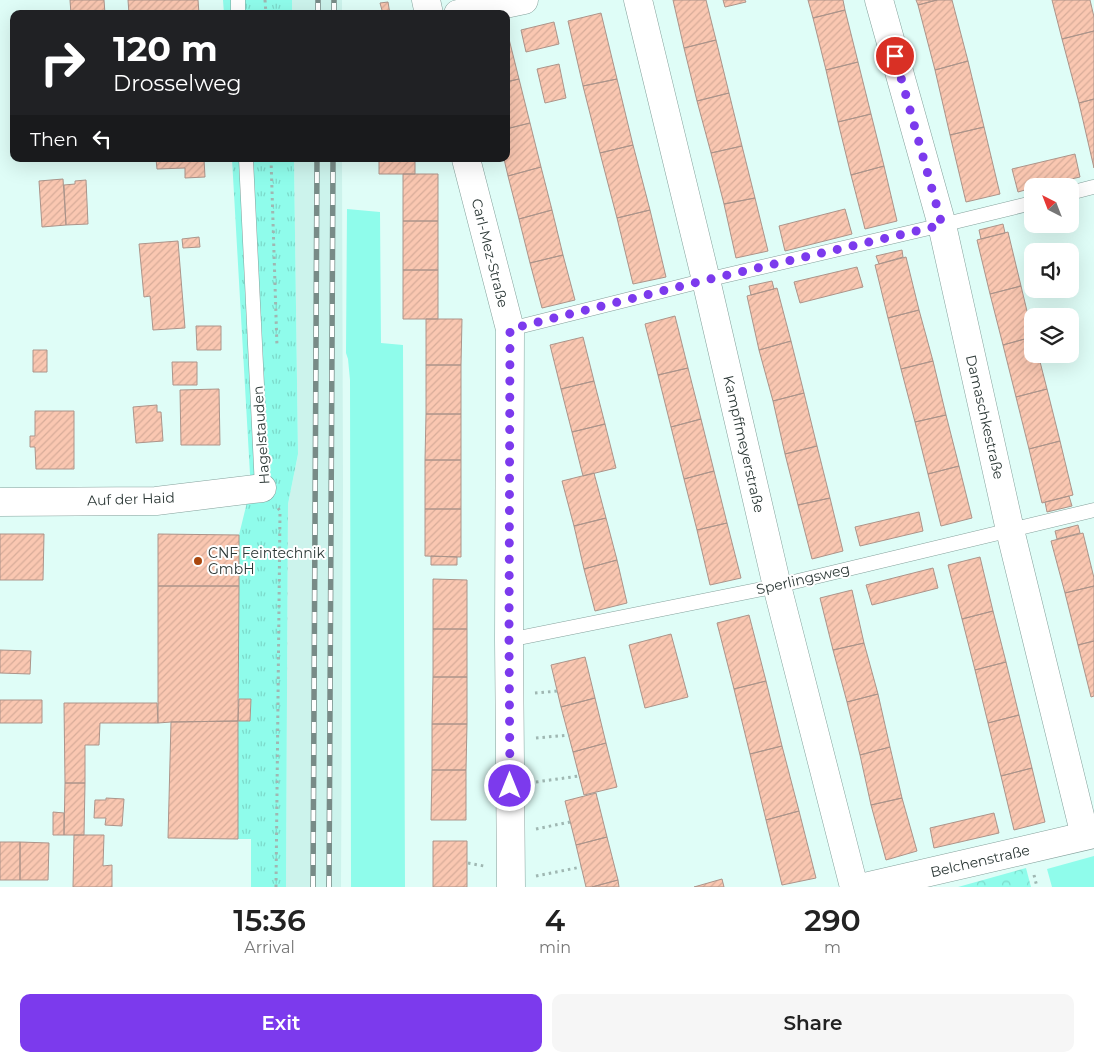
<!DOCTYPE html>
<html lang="en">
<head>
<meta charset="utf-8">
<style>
  body { margin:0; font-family:Montserrat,sans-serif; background:#f6f6f6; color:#222; height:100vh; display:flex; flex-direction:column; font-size:19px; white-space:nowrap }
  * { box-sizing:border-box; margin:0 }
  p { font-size:16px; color:#767676 }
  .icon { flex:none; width:28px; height:28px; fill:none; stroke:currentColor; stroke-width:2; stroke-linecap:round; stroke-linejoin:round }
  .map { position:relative; height:887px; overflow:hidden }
  .panel { display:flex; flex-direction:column; background:#fff; flex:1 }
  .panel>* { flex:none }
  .banner { position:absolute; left:10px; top:10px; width:500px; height:152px; border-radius:10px; box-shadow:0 5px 20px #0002; background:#202124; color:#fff; overflow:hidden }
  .needle { width:32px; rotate:318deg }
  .controls { position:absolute; left:1024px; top:178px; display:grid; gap:10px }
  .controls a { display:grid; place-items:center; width:55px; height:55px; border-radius:10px; background:#fff; box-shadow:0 5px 20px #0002; font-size:25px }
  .pin { position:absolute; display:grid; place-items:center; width:42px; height:42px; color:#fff; margin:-21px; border:2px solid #fff; border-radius:50%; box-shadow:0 1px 5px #0007 }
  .me { position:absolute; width:55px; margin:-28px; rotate:0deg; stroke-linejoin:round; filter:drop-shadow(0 0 4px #0008) }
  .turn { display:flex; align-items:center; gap:18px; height:105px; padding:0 20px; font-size:22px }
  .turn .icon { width:65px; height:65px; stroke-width:2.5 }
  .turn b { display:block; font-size:35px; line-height:42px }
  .then { display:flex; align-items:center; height:48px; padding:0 20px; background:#0003; gap:10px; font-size:19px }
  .eta { display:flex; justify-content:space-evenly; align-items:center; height:85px; text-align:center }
  .eta b { font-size:30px; font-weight:600; line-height:35px }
  .action { display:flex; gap:10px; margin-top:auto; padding:10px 20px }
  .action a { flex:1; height:58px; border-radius:10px; background:#7c3aed; color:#fff; font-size:20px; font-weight:600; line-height:58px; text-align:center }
  .action a+a { background:#f6f6f6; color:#222 }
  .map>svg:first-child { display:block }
  .built { fill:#ccf3ec }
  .grass { fill:url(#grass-tufts) }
  .park { fill:url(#park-crowns) }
  .garden { fill:#8ffceb }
  .building { fill:url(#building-hatch); stroke:#ac948a }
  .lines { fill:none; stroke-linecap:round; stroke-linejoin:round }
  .service-casing { stroke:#85a19c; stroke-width:15 }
  .minor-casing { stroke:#85a19c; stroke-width:29 }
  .path { stroke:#9fb7b2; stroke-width:3; stroke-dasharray:2.5 4; stroke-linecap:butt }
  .service { stroke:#fff; stroke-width:14 }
  .minor { stroke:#fff; stroke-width:28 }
  .rail-casing { stroke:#788b87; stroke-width:5.5 }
  .rail { stroke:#fff; stroke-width:4; stroke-dasharray:11; stroke-linecap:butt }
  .route { stroke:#7c3aed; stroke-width:9; stroke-dasharray:0 16.2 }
  .poi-dot { fill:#aa470d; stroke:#fff; stroke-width:2 }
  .labels { text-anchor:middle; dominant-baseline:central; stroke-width:4; stroke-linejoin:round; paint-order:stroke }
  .street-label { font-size:14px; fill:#2d3937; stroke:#fff }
  .poi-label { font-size:14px; fill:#2d3937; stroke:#fff; text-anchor:start }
</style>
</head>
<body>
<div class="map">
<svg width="1094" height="887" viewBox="0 0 1094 887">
  <defs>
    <pattern id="grass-tufts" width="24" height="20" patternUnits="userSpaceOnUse" patternTransform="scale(1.25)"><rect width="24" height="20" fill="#8ffceb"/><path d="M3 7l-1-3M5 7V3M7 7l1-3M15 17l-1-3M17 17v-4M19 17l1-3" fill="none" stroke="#7cd9ca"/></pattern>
    <pattern id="park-crowns" width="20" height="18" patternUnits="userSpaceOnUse" patternTransform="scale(1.25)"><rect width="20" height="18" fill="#8ffceb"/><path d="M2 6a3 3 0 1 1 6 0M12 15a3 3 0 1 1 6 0" fill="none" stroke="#7cd9ca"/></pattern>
    <pattern id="building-hatch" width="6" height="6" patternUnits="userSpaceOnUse" patternTransform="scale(1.25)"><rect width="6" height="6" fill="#fac7b1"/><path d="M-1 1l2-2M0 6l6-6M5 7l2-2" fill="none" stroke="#d7ac99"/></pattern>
  </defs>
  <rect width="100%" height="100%" fill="#dffdf7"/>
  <path class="built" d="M292 0H342V14H292Z
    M294 159H342L343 487 341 887H286L288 504 298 454Z"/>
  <path class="grass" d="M223 0H292V14H224Z
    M232 159H294L298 454 288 504 286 887H251V839H238V721H250L251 700 239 699V535L250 490V474Z"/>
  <path class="park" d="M1026 868 1031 887H958Z"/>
  <path class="garden" d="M347 209 380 212 381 343 403 345 405 887H351L350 380 348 359 346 353Z
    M1094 856V887H1052L1047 869Z"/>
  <path class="building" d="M70 0H104L105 14H71Z
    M128 0H198L199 14H129Z
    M673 0H706L716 40 684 48Z
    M723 0H745L746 2 725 7Z
    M808 0H843L845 10 813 18Z
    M916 0H937L918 5Z
    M937 0H952L968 61 935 70 918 5Z
    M1052 0H1090L1094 17V31L1062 39Z
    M388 2 390 14H383L380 3Z
    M845 10 858 62 826 70 813 18Z
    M601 13 617 79 583 86 568 21Z
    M554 22 559 44 526 52 521 30Z
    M1094 31V99L1079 103 1062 39Z
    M508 35 519 79 506 82V36Z
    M716 40 729 93 697 101 684 48Z
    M968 61 984 127 950 135 935 70Z
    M858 62 871 114 838 122 826 70Z
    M559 64 566 98 545 103 537 69Z
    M519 79 530 123 506 129V82Z
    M617 79 633 145 600 153 583 86Z
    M729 93 742 146 711 153 697 101Z
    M1094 99V168L1079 103Z
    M871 114 884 166 851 175 838 122Z
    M530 123 541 167 508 176 504 159H506V129Z
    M984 127 1000 194 966 202 950 135Z
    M633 145 650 210 617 218 600 153Z
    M742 146 755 198 724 204 711 153Z
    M1075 154 1080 177 1041 186H1032V188L1018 192 1012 169Z
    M156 159H204L205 177 185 178V168L157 169Z
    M379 159H415V174H379Z
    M884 166 897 221 865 229 851 175Z
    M541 167 552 210 519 219 508 176Z
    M403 174H438V221H403Z
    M63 179 66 225 42 227 39 181Z
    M86 180 88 224 66 225 64 185 75 184V181Z
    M755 198 768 251 736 258 724 204Z
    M845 209 852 234 785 251 779 226Z
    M552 210 563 255 530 263 519 219Z
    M650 210 666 277 633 284 617 218Z
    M403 221H438V270H403Z
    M1003 224 1005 233 981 239 979 230Z
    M1008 232 1021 286 990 294 977 240Z
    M199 237 200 247 183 248 182 239Z
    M178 241 185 328 153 330 150 296 144 297 139 244Z
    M902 250 903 257 879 264 876 256Z
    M563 255 575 300 542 308 530 263Z
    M906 257 919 310 888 318 875 265Z
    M857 267 863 287 800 303 794 282Z
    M403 270H438V319H403Z
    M772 281 774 289 751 295 749 286Z
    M1021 286 1032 332V337L1003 345 990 294Z
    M777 288 791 341 759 350 747 296Z
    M919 310 933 361 901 369 888 318Z
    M675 316 688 368 658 375 645 324Z
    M426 319H462L461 365H426Z
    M196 326H221V350H197Z
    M583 337 594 381 561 389 550 345Z
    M1032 337V354H1038L1047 389 1016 397 1003 345Z
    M791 341 804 393 773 401 759 350Z
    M33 350H47V372H33Z
    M933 361 946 415 915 422 901 369Z
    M172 362H197V385H173Z
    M426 365H461V414H426Z
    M688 368 701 419 671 427 658 375Z
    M594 381 605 424 572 432 561 389Z
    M219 389 220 445H181L180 390Z
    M1047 389 1060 441 1029 449 1016 397Z
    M804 393 817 446 785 454 773 401Z
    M157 405V412H161L163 441 136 443 133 407Z
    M35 411H74V469H36L35 447H30V436H35Z
    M426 414H461V460H425Z
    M946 415 959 466 928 474 915 422Z
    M701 419 714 471 684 479 671 427Z
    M605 424 616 468 583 476 572 432Z
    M1060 441 1073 495 1042 503 1029 449Z
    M817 446 830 498 798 505 785 454Z
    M425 460H461V509H425Z
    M959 466 972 518 941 526 928 474Z
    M714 471 727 523 697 530 684 479Z
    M594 473 606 518 574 526 562 481Z
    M1069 496 1072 506 1047 512 1045 502Z
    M830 498 843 551 812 559 798 505Z
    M425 509H461V557L425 556Z
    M919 512 923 531 860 546 855 527Z
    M606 518 617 560 584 569 574 526Z
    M727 523 741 578 710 585 697 530Z
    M1078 525 1080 533 1057 539 1055 531Z
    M1083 533 1094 578V586L1065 593 1051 541Z
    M0 534H44L43 580H0Z
    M158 534 239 535V586H158Z
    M431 556 457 557V565H431Z
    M980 557 993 611 962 619 948 565Z
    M617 560 627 603 595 611 584 569Z
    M933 568 938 588 872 605 866 585Z
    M433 579 467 580V629H433Z
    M158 586H239L238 721 171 722 158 723Z
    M1094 586V641L1078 645 1065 593Z
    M852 590 864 643 833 650 820 598Z
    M993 611 1006 662 975 670 962 619Z
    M749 615 766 681 734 689 717 623Z
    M433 629H467V677H433Z
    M671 634 688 697 645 708 629 645Z
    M1094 641V696L1091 697 1078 645Z
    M864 643 878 694 847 702 833 650Z
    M0 650 31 651 30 674 0 673Z
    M585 657 595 698 561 707 551 665Z
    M1006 662 1019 715 988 723 975 670Z
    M433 677H467V724H432Z
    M766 681 782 746 750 754 734 689Z
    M878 694 890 747 860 755 847 702Z
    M595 698 606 743 573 752 561 707Z
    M239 699H251L250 721H238Z
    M0 700H42V723H0Z
    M64 703H157L158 723H100L99 745H85V783H65Z
    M1019 715 1032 768 1001 776 988 723Z
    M238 721V839L168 838 171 722Z
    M432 724H467L466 770H432Z
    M606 743 617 787 584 795 573 752Z
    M782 746 799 811 766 820 750 754Z
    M890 747 902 798 871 805 860 755Z
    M1032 768 1045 822 1014 830 1001 776Z
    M432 770H466V820H431Z
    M65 783H85L84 835H64Z
    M596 793 607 837 576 845 565 801Z
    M106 798 124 799 122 826 105 825 106 818H94L95 800H106Z
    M902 798 917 851 886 860 871 805Z
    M799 811 816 878 782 885 766 820Z
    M53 812 64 813V835H53Z
    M994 813 999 833 934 848 930 828Z
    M74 835H104L103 866 112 865V887H73Z
    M607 837 618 880 592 887H586L576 845Z
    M433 841H467V887H433Z
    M0 842H20V880H0Z
    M20 842 49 843 48 880H20Z
    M722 879 724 887H694Z
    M618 880 619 887H592Z"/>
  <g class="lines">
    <g class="service-casing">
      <path id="service" d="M238 0V14
        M246 159 262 488
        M1070 193 1093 187
        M510 329 706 280 942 225 1032 203
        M509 640 777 586 1094 510"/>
    </g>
    <g class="minor-casing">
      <path id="minor" d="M426 0 429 14
        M638 0 706 280 777 586 854 887
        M879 0 942 225 1010 530 1085 836
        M458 14 524 0
        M466 159 510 329 509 640 511 887
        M0 502 156 501 262 488
        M865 887 1094 834"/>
    </g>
    <path class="path" d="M265 0 266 14
      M271 159 277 347
      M535 693 558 691
      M536 738 569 735
      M536 782 579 776
      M536 829 570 822
      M468 863 484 866
      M1034 875 1037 887
      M536 876 581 867
      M276 887 280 511 278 508"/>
    <use href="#service" class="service"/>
    <use href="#minor" class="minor"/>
    <g class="rail-casing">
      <path id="rail" d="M318 14V0
        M334 14V0
        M313 887 317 159
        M329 887 333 159"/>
    </g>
    <use href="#rail" class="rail"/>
  </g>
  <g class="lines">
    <path class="route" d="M510 786 509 640 510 329 706 280 942 225 895 56"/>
  </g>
  <circle class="poi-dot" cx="198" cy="561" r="5"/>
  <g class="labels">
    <g class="street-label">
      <text transform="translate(490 253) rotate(76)">Carl-Mez-Straße</text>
      <text transform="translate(985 417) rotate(77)">Damaschkestraße</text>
      <text transform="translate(261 435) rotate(-94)">Hagelstauden</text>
      <text transform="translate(744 444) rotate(77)">Kampffmeyerstraße</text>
      <text transform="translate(131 499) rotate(-2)">Auf der Haid</text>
      <text transform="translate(803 579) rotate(-13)">Sperlingsweg</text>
      <text transform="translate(980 861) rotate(-13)">Belchenstraße</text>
    </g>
    <g class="poi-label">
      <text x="208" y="553">CNF Feintechnik<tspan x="208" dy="16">GmbH</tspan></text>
    </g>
  </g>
</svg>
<div class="controls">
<a><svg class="needle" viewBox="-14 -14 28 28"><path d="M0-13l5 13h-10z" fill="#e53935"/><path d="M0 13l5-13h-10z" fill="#767676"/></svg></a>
<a><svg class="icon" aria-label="sound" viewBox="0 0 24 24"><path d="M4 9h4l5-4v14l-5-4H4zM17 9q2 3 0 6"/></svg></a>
<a><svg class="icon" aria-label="layers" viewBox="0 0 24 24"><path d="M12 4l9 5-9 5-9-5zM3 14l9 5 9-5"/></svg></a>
</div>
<div class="pin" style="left:895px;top:56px;background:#d93025"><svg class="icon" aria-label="arrive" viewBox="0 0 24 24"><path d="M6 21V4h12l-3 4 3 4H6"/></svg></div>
<svg class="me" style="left:510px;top:786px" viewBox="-20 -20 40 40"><circle r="17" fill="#7c3aed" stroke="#fff" stroke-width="3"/><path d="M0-11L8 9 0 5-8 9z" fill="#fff"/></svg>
<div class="banner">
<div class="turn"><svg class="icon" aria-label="right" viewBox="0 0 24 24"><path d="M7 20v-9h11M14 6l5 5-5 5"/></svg><div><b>120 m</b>Drosselweg</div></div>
<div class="then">Then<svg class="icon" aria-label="left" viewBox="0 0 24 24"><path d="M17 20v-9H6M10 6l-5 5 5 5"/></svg></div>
</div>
</div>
<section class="panel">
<div class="eta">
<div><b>15:36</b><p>Arrival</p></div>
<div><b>4</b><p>min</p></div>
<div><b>290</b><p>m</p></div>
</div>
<div class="action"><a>Exit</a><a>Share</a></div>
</section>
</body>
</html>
